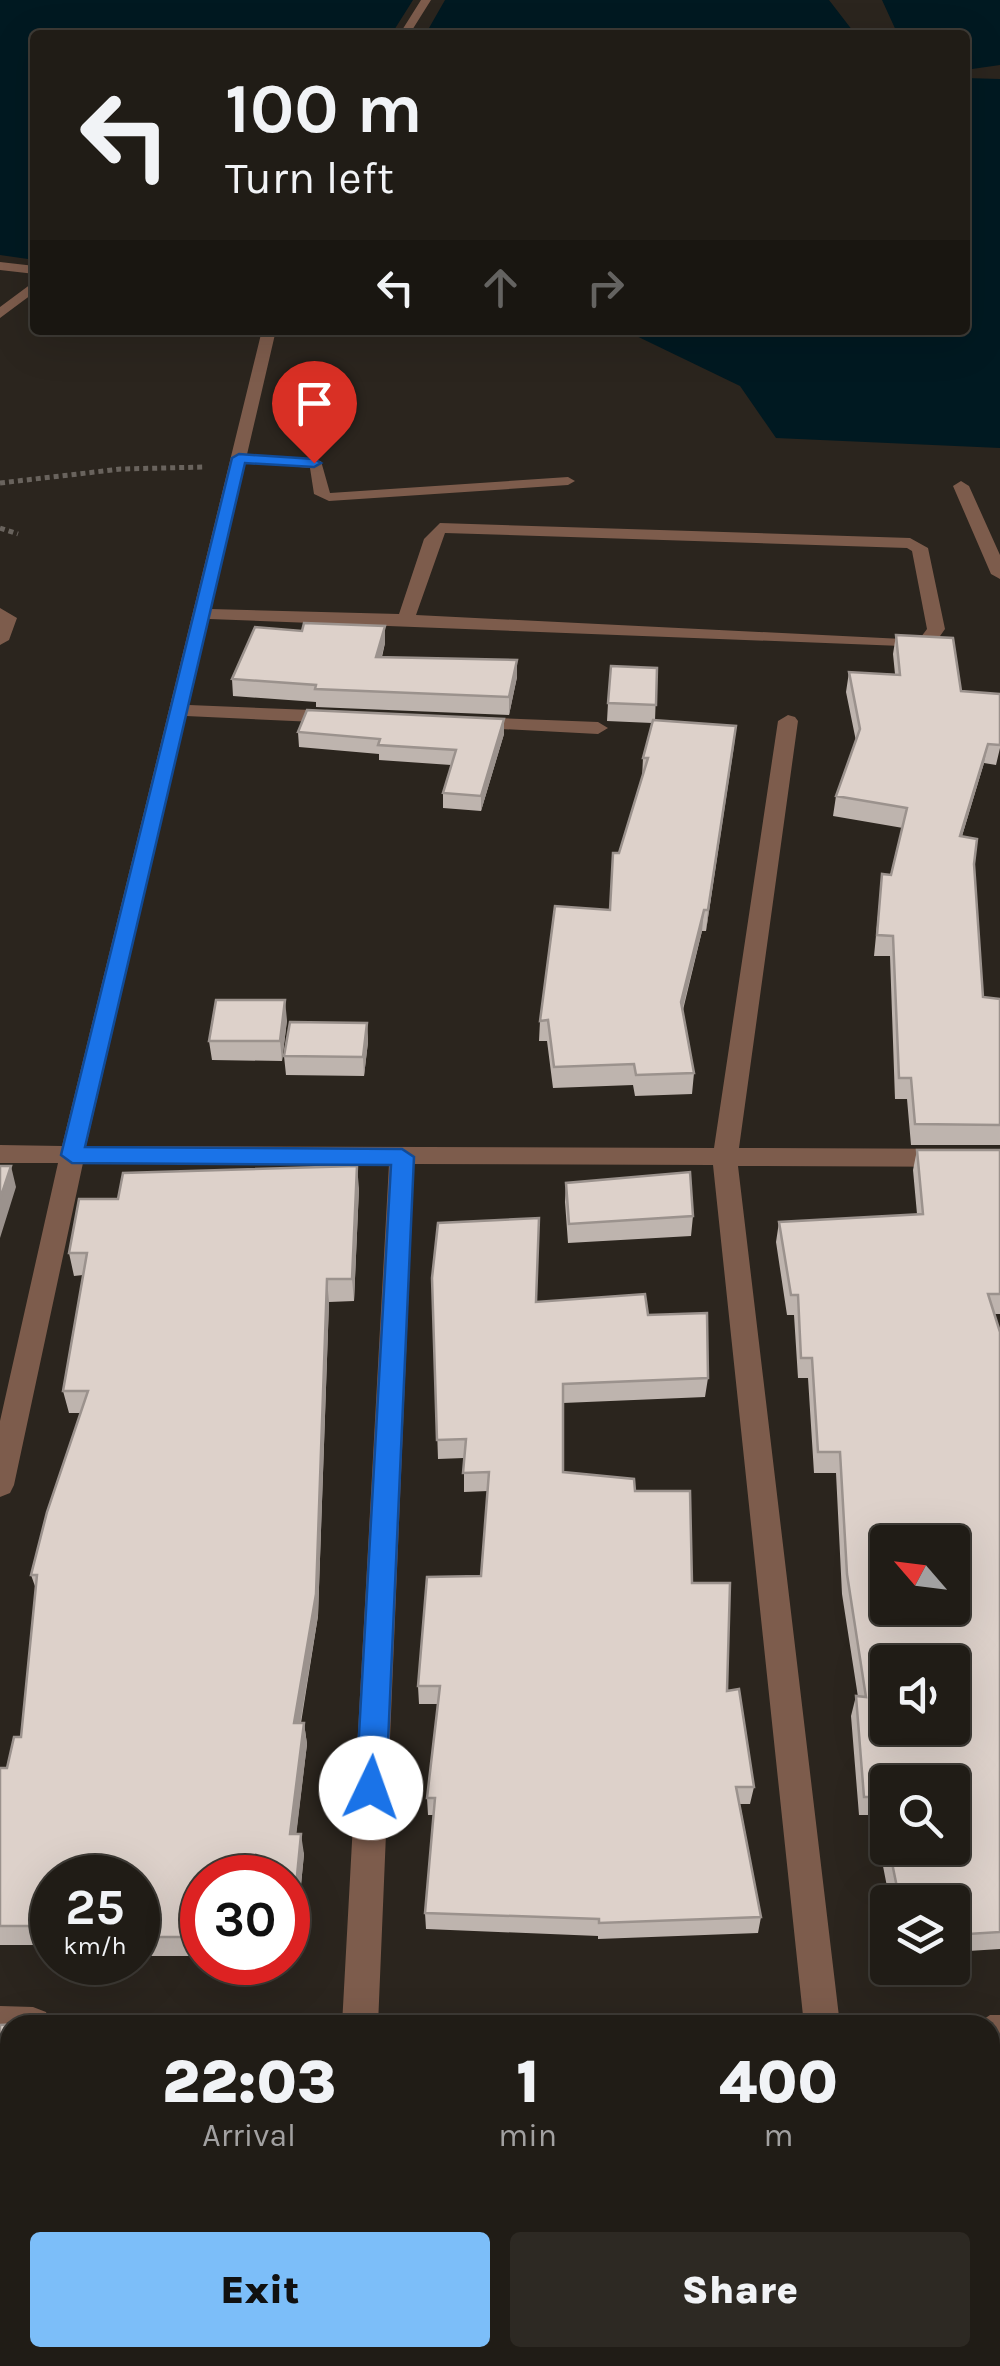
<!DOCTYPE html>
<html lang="en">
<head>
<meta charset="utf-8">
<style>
  body { margin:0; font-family:Karla,sans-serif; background:#2d2923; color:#f1f3f6; height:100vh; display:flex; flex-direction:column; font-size:38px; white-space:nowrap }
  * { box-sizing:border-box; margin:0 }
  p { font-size:32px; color:#a2a1a1 }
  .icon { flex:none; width:55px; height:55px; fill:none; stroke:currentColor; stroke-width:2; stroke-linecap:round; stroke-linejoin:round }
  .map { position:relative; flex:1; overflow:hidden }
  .side { position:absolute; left:0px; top:2015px; width:1000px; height:352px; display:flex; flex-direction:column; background:#201c16; border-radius:30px 30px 0 0; box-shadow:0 10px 40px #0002,0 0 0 2px #3d3a35 }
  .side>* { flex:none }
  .hud { position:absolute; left:30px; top:30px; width:940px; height:305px; border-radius:10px; box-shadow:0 10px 40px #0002,0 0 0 2px #3d3a35; background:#201c16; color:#f1f3f6; overflow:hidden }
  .needle { width:65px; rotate:298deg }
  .fabs { position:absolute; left:870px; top:1525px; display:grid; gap:20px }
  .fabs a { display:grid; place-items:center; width:100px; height:100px; border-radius:10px; background:#201c16; box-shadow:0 10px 40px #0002,0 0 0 2px #3d3a35; font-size:50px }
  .speed { position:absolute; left:30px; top:1855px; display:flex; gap:20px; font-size:50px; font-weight:700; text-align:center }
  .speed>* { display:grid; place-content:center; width:130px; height:130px; border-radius:50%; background:#201c16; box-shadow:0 10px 40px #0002,0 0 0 2px #3d3a35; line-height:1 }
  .speed small { font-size:25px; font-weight:400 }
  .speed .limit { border:15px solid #d22; background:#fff; color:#111 }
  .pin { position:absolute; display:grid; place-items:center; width:85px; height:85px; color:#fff; margin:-102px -42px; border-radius:50% 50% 50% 0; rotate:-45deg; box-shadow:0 0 10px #0007 }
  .pin .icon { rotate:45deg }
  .me { position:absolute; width:110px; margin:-55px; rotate:3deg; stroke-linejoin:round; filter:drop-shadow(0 0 8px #0008) }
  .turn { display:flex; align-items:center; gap:35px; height:210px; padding:0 30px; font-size:45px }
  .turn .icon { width:130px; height:130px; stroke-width:2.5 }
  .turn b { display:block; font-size:70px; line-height:85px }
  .lanes { display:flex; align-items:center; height:95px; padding:0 30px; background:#0003; justify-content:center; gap:50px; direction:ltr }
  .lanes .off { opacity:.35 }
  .eta { display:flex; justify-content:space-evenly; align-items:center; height:170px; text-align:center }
  .eta b { font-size:60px; font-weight:800; line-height:70px }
  .button { display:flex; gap:20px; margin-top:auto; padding:20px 30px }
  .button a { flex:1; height:115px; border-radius:10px; background:#7cbef9; color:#111; font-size:40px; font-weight:800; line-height:115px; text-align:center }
  .button a+a { background:#2d2923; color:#f1f3f6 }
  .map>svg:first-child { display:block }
  .water { fill:#001921 }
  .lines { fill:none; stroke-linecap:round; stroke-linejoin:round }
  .path { stroke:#69635d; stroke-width:5; stroke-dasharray:5 4; stroke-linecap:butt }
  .service { fill:#7d5c4c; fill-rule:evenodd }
  .minor { fill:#7d5c4c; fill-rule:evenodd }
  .wall { fill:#beb4ae; fill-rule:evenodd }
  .shaded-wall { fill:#9b928d }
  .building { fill:#ddd1ca; stroke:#9b928d; stroke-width:2.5; fill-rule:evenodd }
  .route { fill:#1a73e8; stroke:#114b97; stroke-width:2.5 }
</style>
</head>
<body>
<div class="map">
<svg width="1000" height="2366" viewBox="0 0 1000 2366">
  <rect width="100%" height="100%" fill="#2b251e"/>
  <path class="water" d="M0 0H413L391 35H35V260L0 255Z
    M445 0H829L856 35H425Z
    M882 0H1000V65L965 70V35H898Z
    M965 78 1000 79V448L776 438 740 386 624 330H965Z"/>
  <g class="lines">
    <path class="path" d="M0 483 121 469 205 467
      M0 528 18 534"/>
    <path class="service" d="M239 454 321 461 330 493 568 477 575 481 568 485 329 501 314 494 310 468 234 461 232 458Z"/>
    <path class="minor" d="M421 0H431L409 35H399Z
      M0 262 35 266V274L0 270Z
      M35 281V292L0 318V307Z
      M262 330H276L211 609 399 614 424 539 440 523 910 538 928 548 945 629 933 646 927 647 209 619 189 705 337 711 347 717 337 723 186 716 86 1146 714 1148 778 721 788 715 795 717 798 721 739 1148 1000 1149V1167L738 1166 840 2025H804L713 1165 414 1164 378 2025H342L389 1164 83 1163 14 1485 10 1493 0 1497V1421L58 1163H0V1145L62 1146ZM445 533 907 548 912 551 927 629 921 637 903 639 416 615Z
      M961 481 969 486 1000 555V579L991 574 953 486Z
      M0 608 17 618 9 640 0 645Z
      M471 717 598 722 608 728 598 734 464 727V719Z
      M0 2006 33 2007 46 2012 51 2025H10V2042H0Z
      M990 2015H1000V2051H990V2025H975Z
      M327 2358H367V2366H327Z
      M841 2358H881L882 2366H842Z"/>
  </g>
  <path class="wall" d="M896 635 961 691 1000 694V748L996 765 984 763 962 836 974 864 983 997 1000 999V1145H911L907 1099H895L890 956H874L882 874 891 875 903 828 833 816 836 796 856 741 846 692 849 672 895 674 893 654Z
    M385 643 382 657 517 660V677L509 715 316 707V702L233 696 232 679Z
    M657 668 655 720 736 726 706 931H702L683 1010 694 1073 692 1094 635 1096 633 1085 553 1088 547 1041H539L540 1021 610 910 619 853 642 778 643 758 652 723 607 721 608 703Z
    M504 719V734L481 811 443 808V793L451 765 379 760V754L299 747 298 732Z
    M287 1020 282 1061 212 1060 209 1041Z
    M367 1023 368 1042 364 1076 286 1075 284 1056Z
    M917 1150H1000V1314H995L1000 1333V1949L952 1952V1902H890L873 1815H859L851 1716 856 1696 858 1697 842 1594 836 1473H814L808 1378H798L794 1315H787L776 1242 779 1222 917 1214 913 1170ZM888 1782 952 1848H888Z
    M566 1183 693 1216 691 1236 568 1243 565 1202Z
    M359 1188 354 1301 329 1302 318 1616 301 1723H304L307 1744 296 1834 304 1854 294 1957H288V1878H202V1956H146L143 1946H138V1878H52V1945H0V1768H7L21 1737 36 1589 31 1575 81 1413H69L63 1391 83 1275 74 1276 69 1253Z
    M432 1278 536 1302 648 1315 708 1378 705 1397 563 1403V1472L635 1491 692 1583 727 1691 754 1787 750 1804H740L761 1917 758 1933 598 1939V1936L426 1929 425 1913 434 1815H428L427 1798 438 1704H419L418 1686 481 1576 488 1491 464 1492V1458L438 1459Z
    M0 2025H10V2194H0Z
    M990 2055H1000V2327L990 2328Z"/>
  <path class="shaded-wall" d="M385 626V643L377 674 376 657Z
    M517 660V677L509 715V697Z
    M504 719V734L481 811V796Z
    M736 726 734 746 706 931 708 910Z
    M988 744 984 763 956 856 960 836Z
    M704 910 702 931 679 1023 681 1002Z
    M285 1000 287 1020 282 1061 280 1041Z
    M367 1023 368 1042 364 1076 363 1057Z
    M11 1166 16 1187 0 1238V1199Z
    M357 1166 359 1188 354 1301 352 1279Z
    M327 1279 329 1302 318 1616 297 1743 294 1723Z
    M304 1723 307 1744 294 1854 290 1834Z
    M301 1834 304 1854 294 1957 291 1938Z"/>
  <path class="building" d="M304 623 385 626 376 657 517 660 509 697 315 689 316 685 232 679 255 627 302 631Z
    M896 635 953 638 961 691 1000 694V745L988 744 960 836 977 839 974 864 983 997 1000 999V1125L915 1124 911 1078H899L893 936 877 935 882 874 891 875 907 808 836 796 860 729 849 672 900 675Z
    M611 666 657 668 656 705 608 703Z
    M307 710 504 719 481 796 443 793 456 750 378 745 380 739 298 732Z
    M653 720 736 726 708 910H704L681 1002 694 1073 636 1075 634 1064 554 1067 548 1020 540 1021 555 906 610 910 613 853H619L648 758H643Z
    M216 1000H285L280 1041H209Z
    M290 1022 367 1023 363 1057 284 1056Z
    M917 1150H1000V1294H988L1000 1332V1932L952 1935V1902H900L889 1848H952V1782H888V1842L878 1797H864L856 1696 866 1697 847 1574 840 1452H818L812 1358H801L798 1295H791L779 1222 923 1214ZM888 1542H952V1608H888ZM888 1662H952V1728H888Z
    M0 1166H11L0 1199Z
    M357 1166 352 1279H327L316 1594 294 1723H304L290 1834H301L291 1938H288V1878H202V1937H140L141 1927H138V1878H52V1926H0V1768H7L14 1737H21L37 1575H31L47 1512 88 1391H63L87 1253H69L79 1199H118L123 1173Z
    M690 1172 693 1216 569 1224 566 1183Z
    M539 1218 536 1302 645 1294 648 1315 707 1313 708 1378 563 1384V1472L634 1479 635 1491H690L692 1583H730L727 1691 739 1689 754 1787H736L761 1917 599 1923V1919L425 1913 435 1798H427L440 1686H418L427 1577 481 1576 489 1472 463 1473 466 1439 437 1440 432 1278 438 1223Z
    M103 2020 102 2025H10V2174H0V2025Z
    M990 2055H1000V2315H990V2181H994L990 2155Z
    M194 2358H276L275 2364H285L284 2366H193Z
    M419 2358H595V2366H419Z
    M672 2358H825V2365H835V2366H672Z"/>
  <path class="route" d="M239 454 314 459 321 463 314 467 245 463 85 1147 402 1149 414 1157 386 1788 382 1798 371 1802 361 1798 356 1788 391 1165 72 1163 61 1155 232 458Z"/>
</svg>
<div class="fabs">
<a><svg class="needle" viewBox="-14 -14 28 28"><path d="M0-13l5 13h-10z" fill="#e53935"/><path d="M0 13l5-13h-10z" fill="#a2a1a1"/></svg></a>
<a><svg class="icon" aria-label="sound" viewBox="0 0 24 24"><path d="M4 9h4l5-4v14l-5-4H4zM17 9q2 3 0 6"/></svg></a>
<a><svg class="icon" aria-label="search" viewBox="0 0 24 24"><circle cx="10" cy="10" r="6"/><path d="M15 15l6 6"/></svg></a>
<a><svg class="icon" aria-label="layers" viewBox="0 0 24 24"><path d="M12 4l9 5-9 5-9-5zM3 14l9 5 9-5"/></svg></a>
</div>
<div class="speed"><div>25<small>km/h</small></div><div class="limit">30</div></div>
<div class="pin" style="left:314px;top:463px;background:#d93025"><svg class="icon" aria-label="arrive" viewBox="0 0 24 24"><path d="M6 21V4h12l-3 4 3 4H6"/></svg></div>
<svg class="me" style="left:371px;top:1788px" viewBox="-20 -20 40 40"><circle r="19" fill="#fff"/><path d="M0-13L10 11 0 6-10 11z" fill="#1a73e8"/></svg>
<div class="hud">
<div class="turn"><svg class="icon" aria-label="left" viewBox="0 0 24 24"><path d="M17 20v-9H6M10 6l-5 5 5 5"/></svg><div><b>100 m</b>Turn left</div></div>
<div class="lanes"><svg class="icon" aria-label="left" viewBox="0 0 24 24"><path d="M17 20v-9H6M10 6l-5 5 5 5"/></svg><svg class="icon off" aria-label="ahead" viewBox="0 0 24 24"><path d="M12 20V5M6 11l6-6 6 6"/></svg><svg class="icon off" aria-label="right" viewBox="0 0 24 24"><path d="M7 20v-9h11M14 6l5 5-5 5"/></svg></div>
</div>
<section class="side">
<div class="eta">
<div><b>22:03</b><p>Arrival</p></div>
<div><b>1</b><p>min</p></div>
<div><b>400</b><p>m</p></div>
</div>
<div class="button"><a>Exit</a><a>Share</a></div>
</section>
</div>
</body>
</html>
